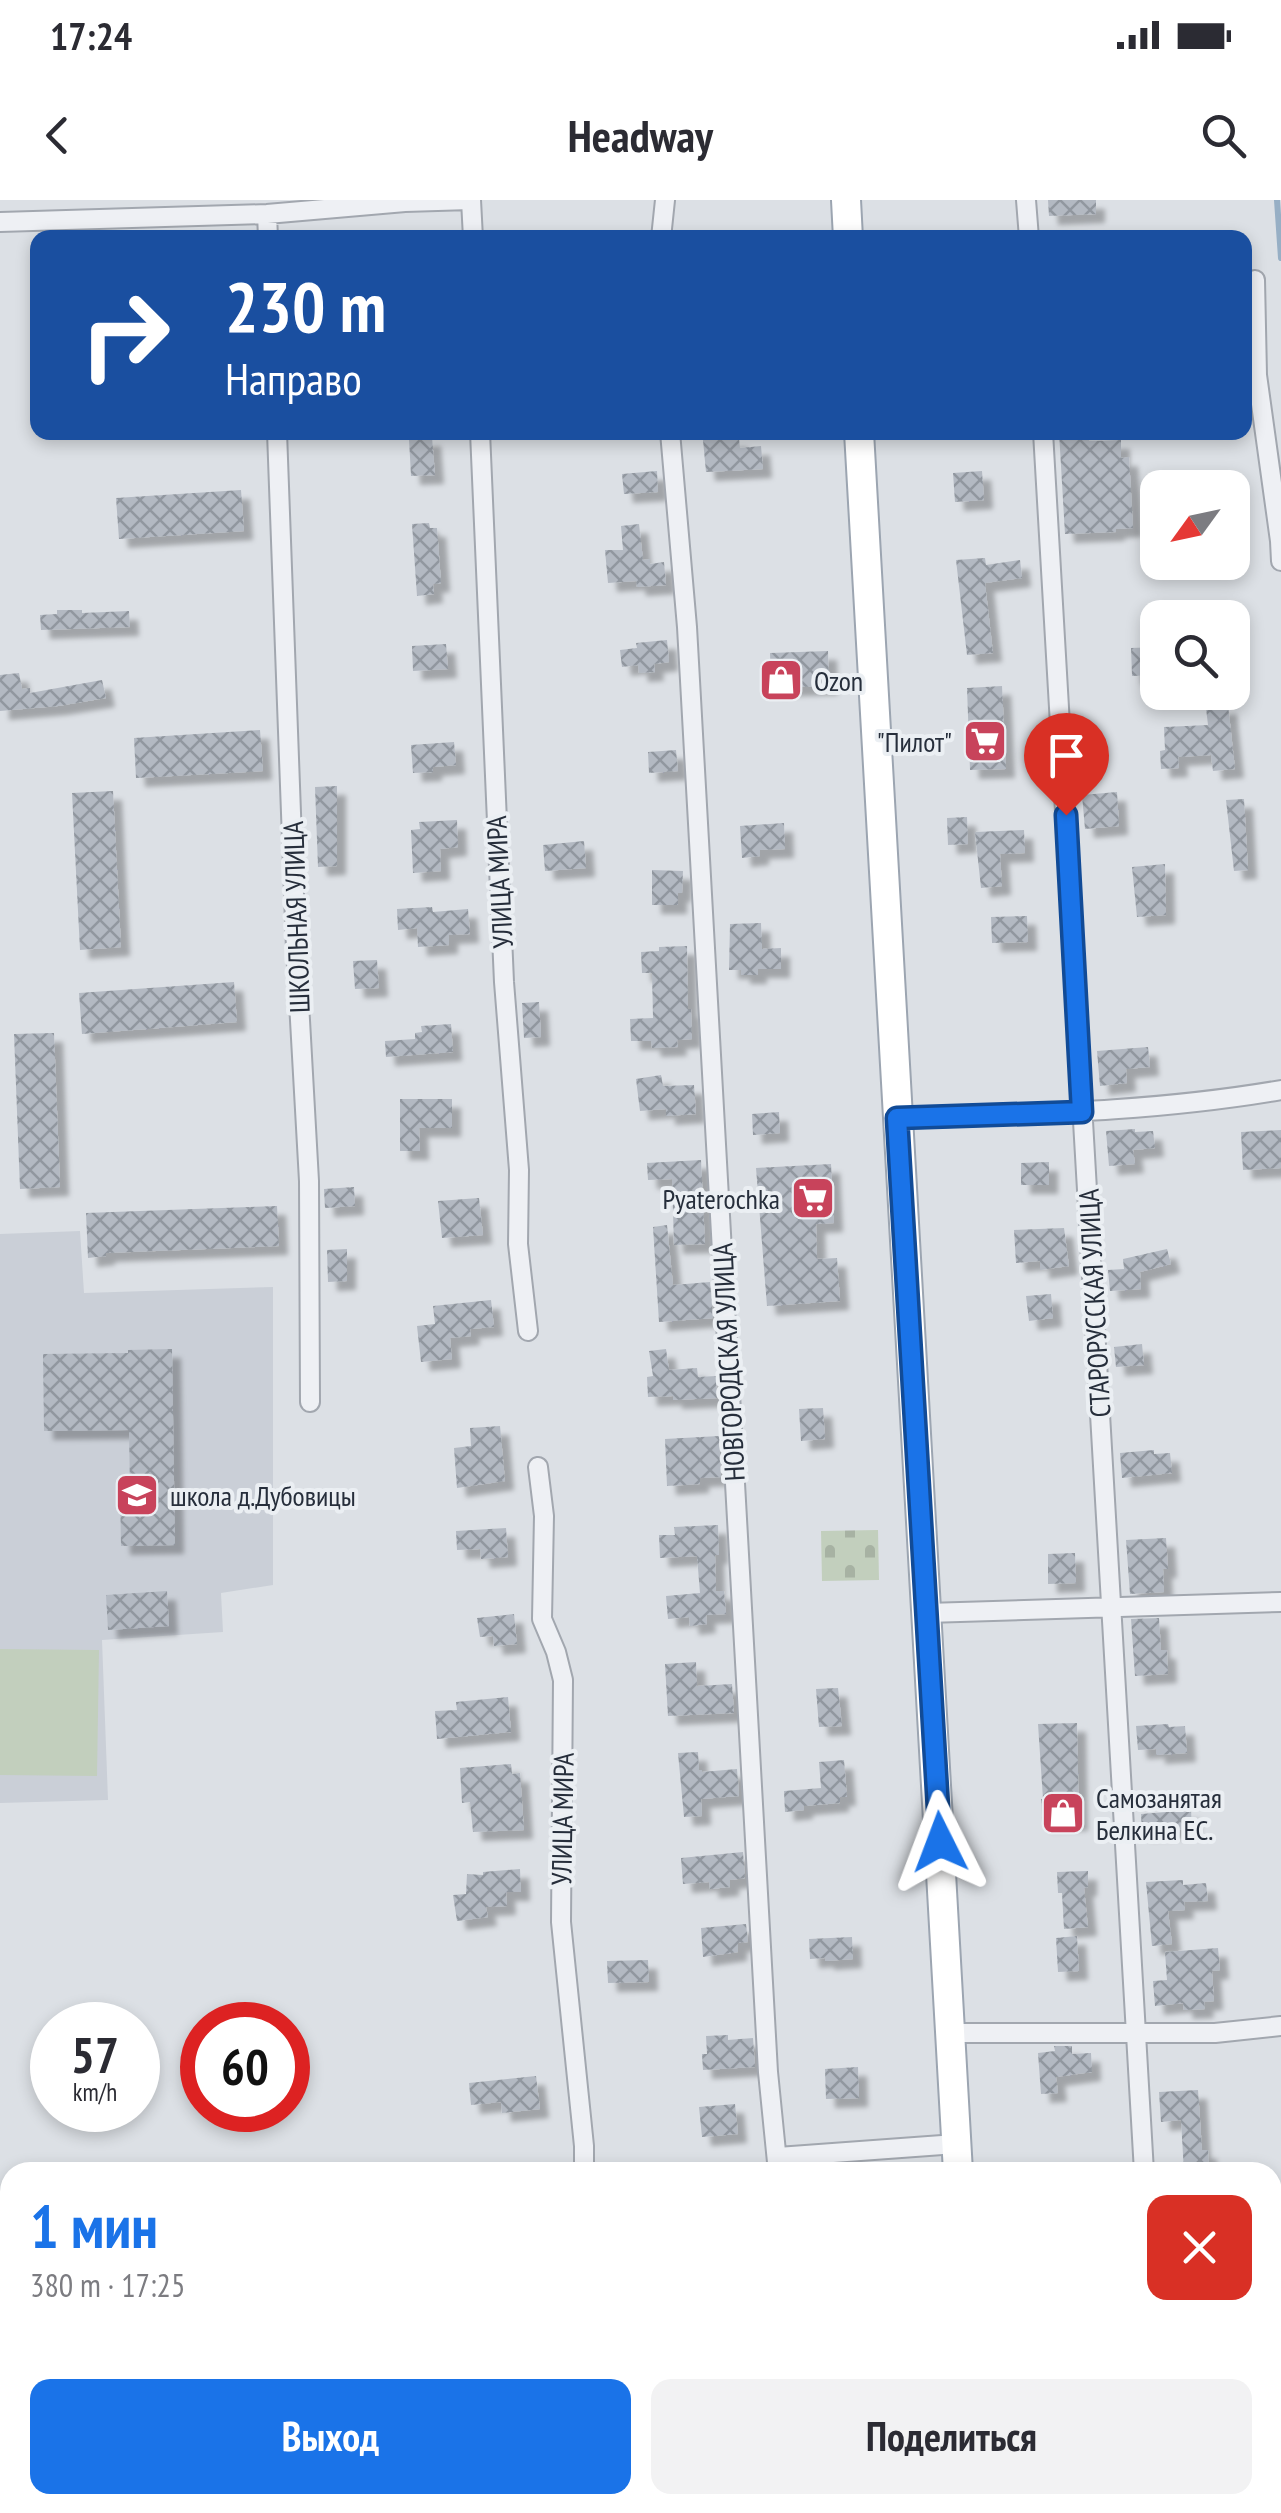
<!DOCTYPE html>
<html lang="ru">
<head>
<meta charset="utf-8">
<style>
  body { margin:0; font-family:"PT Sans Narrow",sans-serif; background:#f2f2f3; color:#2b2b33; height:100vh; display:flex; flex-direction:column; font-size:38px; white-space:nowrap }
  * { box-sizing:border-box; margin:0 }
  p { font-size:32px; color:#7c7c81 }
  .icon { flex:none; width:55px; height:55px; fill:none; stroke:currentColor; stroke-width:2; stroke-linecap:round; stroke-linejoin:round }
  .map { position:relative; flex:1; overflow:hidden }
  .details { position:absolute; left:0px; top:1962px; width:1282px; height:352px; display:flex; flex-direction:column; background:#fff; border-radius:30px 30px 0 0; box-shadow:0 5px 15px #0003 }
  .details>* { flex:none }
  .guide { position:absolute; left:30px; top:30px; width:1222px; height:210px; border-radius:20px; box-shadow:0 5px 15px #0003; background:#1a4fa0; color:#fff; overflow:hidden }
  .needle { width:65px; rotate:237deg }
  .controls { position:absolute; left:1140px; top:270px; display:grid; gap:20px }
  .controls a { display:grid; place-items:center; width:110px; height:110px; border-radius:20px; background:#fff; box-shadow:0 5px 15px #0003; font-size:50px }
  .speed { position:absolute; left:30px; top:1802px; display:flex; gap:20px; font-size:50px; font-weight:700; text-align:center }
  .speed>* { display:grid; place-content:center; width:130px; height:130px; border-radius:50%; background:#fff; box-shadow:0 5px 15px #0003; line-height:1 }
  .speed small { font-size:25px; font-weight:400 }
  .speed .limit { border:15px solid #d22; background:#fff; color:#111 }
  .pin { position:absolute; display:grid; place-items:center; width:85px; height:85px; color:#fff; margin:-102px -42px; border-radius:50% 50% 50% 0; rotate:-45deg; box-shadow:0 0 10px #0007 }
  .pin .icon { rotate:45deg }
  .me { position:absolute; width:110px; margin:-55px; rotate:357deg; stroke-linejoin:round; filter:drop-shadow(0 0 8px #0008) }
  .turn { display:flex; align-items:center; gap:35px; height:210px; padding:0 30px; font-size:45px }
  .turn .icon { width:130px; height:130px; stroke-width:2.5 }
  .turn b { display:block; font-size:70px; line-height:85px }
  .round { display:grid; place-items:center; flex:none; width:105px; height:105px; border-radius:20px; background:#f2f2f3 }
  .headline { display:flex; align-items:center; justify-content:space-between; height:170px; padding:0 30px }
  h1 { font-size:60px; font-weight:700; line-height:75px; color:#1a73e8 }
  .action { display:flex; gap:20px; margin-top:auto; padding:20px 30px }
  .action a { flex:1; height:115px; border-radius:20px; background:#1a73e8; color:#fff; font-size:40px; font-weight:700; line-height:115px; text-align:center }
  .action a+a { background:#f2f2f3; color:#2b2b33 }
  .status { display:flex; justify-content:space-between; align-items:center; height:70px; padding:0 50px; background:#fff; direction:ltr }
  .status svg { height:28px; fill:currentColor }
  header { display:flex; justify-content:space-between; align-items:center; height:130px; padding:0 30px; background:#fff; font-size:45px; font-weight:700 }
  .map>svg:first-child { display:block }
  .built { fill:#cacfd7 }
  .cemetery { fill:url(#cemetery-stones) }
  .garden { fill:#c2cfbd }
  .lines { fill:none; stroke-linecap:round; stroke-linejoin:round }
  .stream { stroke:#97afc5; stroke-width:6 }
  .building { fill:url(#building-cross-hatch); filter:url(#shadow) }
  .street-casing { stroke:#a2a7af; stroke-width:22 }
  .primary-casing { stroke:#9ca5b1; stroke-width:32 }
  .street { stroke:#eef0f4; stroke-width:18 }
  .primary { stroke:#fff; stroke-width:28 }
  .route-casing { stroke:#114b97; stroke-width:25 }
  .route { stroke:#1a73e8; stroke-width:18 }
  .labels { text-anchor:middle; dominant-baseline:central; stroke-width:8; stroke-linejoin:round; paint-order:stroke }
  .poi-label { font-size:28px; fill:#262e3b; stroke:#ebeff3; text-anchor:start }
  .street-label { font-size:28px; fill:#262e3b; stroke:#ebeff3 }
</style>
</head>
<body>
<div class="status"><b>17:24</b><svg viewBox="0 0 49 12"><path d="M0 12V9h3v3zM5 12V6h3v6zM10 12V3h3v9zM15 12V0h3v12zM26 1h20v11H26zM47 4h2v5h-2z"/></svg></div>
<header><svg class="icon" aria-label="back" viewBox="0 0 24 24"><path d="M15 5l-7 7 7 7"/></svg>Headway<svg class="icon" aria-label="search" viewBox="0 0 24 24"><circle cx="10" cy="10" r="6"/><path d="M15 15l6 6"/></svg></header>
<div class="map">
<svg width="1281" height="2313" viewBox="0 0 1281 2313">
  <defs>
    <pattern id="cemetery-stones" width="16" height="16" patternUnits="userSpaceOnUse" patternTransform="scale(2.5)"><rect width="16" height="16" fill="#c2cfbd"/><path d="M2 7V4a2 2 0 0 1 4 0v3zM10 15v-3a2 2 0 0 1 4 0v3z" fill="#a7b2a3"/></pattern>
    <pattern id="building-cross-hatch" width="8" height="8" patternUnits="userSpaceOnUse" patternTransform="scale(2.5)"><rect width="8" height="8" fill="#b3b9c2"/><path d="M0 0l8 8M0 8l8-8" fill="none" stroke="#91979f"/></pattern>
    <filter id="shadow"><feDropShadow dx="9" dy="9" stdDeviation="2.5" flood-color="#0004"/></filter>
  </defs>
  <rect width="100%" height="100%" fill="#dce0e5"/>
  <path class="built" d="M80 1031 84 1093 273 1087V1385L221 1393 223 1432 102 1440 108 1600 0 1603V1034Z"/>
  <path class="cemetery" d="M878 1330 879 1380 822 1381 821 1331Z"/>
  <path class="garden" d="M0 1449 99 1450 97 1576 0 1575Z"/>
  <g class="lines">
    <path class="stream" d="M1277 0 1281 58
      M0 2063 10 2062"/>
  </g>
  <path class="building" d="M1048 0H1096V14L1049 16Z
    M1059 232H1089V241L1121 240V258L1129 257 1133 328 1116 329V332L1065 334Z
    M432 237 435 275 411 276 409 239Z
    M739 238 740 248 761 246 763 269 706 272 703 240Z
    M657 271 658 292 624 294 622 274Z
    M982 271 984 300 955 302 953 273Z
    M241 290 244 331 119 339 116 298Z
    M429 323 430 328H437L441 383 433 384 434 394 417 396 412 324Z
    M639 324 643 360 650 359V364L664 362 666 385 637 387 636 381 608 383 605 350H623L621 326Z
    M985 358 986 365 1020 360 1022 378 985 383 993 453 967 455 956 360Z
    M57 410H82V413L129 411 130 427 41 430 40 415 57 414Z
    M667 440 669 462 654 464 655 472 639 473 638 465 622 467 620 450 637 448 636 443Z
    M446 444 448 469 413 471 412 446Z
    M1158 447V475L1132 476 1131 448Z
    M828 451 829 486 771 488 770 453Z
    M19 473 22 489 30 488V493L102 480 106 498 58 506 0 511V475Z
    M1002 486 1006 569 970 570 967 488Z
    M1228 505 1235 569 1213 571 1211 555 1178 557 1179 568 1161 569 1160 551 1165 550 1164 527 1208 525 1206 508Z
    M260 530 263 571 136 578 134 538Z
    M454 542 456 565 433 567V572L413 573 411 545Z
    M676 550 678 571 649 573 648 552Z
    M337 586V666L318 667 315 587Z
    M113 591 121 747 80 750 72 593Z
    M1117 592 1119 626 1085 629 1082 595Z
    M1244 599 1248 670 1234 671 1226 600Z
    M967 617 968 644 948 645 947 618Z
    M457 620 458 647 440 649 441 671 413 673 411 630 420 629 419 622Z
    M784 623 785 649 760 650V656L742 658 740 626Z
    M1024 630 1025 653 1000 654 1002 686 981 688 975 632Z
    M584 641 586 668 545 671 543 645Z
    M1165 664 1166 715 1137 717 1132 667Z
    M652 670 683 671 682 693H678V705H652Z
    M432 707 433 712 468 709 470 734 449 735V745L418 747 417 728 398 730 397 709Z
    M1027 716 1028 742 992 743 991 717Z
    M761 723 762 749 781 748V769H758V775H741V770H729L730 724Z
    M687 746 688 809H691L692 839 677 840 678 847 652 848 651 841H631L630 819 653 818 652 773H642L641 752 659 751V747Z
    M377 760 379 788 355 789 353 761Z
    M234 782 237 822 82 834 79 793Z
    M539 802 541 837 524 838 522 803Z
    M451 824 453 852 386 857 385 841 415 839V833L422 832 421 826Z
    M54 833 60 987 20 989 14 834Z
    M1148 847 1150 867 1126 869 1127 883 1100 886 1097 851Z
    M661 875 663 886 694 885 696 914 666 916V909L640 911 636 879Z
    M400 899H452V928H419L420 951H400Z
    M779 912 780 933 753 935 752 914Z
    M1135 929V932L1153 931 1155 948 1133 950 1135 964 1109 966 1106 931Z
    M1281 930V968L1243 970 1241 932Z
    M701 960 705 1044 674 1045 672 979 648 980 647 963Z
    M1049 962V985H1021V963Z
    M831 964 834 1023 816 1024 817 1059 837 1058 840 1101 767 1106 756 968Z
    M354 987 355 1006 325 1008 324 989Z
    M479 998 483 1035 442 1038 438 1001Z
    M277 1006 279 1046 106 1053V1056L88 1058 86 1013Z
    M667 1025 673 1085 710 1082 713 1118 659 1122 653 1027Z
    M1064 1028 1069 1066 1040 1070V1061L1016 1063 1014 1030Z
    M347 1049V1081L328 1082 327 1050Z
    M1167 1049 1171 1064 1140 1072 1141 1089 1110 1091 1108 1070 1124 1069 1123 1059Z
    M1051 1094 1053 1118 1029 1121 1026 1096Z
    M491 1100 494 1127 470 1129 471 1136 450 1138 452 1159 421 1162 417 1126 435 1124 433 1106Z
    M1142 1144 1144 1165 1116 1167 1114 1147Z
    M172 1149 175 1345 121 1346 120 1291H130L129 1230 44 1231 43 1154 128 1153V1150Z
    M666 1149 669 1170 697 1168 698 1177 716 1176 717 1198 673 1200V1196L648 1197 647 1177 653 1176 649 1151Z
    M823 1208 825 1239 801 1241 799 1209Z
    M500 1226 505 1281 457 1288 454 1248 471 1246 470 1228Z
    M719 1236 721 1277 700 1278V1284L667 1286 665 1239Z
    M1154 1250V1254L1170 1253 1172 1273 1122 1278 1120 1253Z
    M718 1325 719 1355H715L716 1391H724L726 1414 706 1415 707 1424 690 1426 689 1417 668 1419 666 1396 700 1393 697 1356 660 1358 659 1335H675L674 1327Z
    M506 1328 508 1357 481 1359 480 1349 457 1350 456 1331Z
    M1166 1338 1168 1369H1163L1164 1392 1130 1394 1126 1340Z
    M1075 1353 1076 1383 1048 1384V1354Z
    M167 1391 169 1426 108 1430 106 1395Z
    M514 1414 517 1444 494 1446 493 1436 480 1437 477 1418Z
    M1159 1418 1161 1450H1167L1168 1474 1135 1476 1131 1419Z
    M696 1462 697 1486 732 1484 734 1513 668 1516 665 1464Z
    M838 1488 842 1526 819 1527 816 1489Z
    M508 1497 511 1532 437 1539 435 1511 457 1510 456 1502Z
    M1077 1523 1079 1622 1042 1623 1041 1599H1043L1038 1524Z
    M1168 1524 1169 1527 1185 1526 1187 1553 1156 1555V1549L1138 1550 1136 1526Z
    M698 1552 699 1570H702V1572L737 1569 739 1596 701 1599 702 1616 684 1617 678 1553Z
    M844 1560 847 1597H840V1603L804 1606V1610L785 1612 784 1591 821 1588 819 1562Z
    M511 1564 512 1574 520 1573 524 1630 473 1632 470 1602 462 1603 460 1568Z
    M1191 1610 1192 1629 1142 1632 1141 1614Z
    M743 1652 745 1678 730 1680V1687L710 1689 709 1682 683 1684 681 1658Z
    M520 1669 521 1692H506L507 1706 486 1707 488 1717 457 1721 453 1695 466 1694 467 1674 483 1675V1672Z
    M1088 1671V1687L1084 1688 1088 1727 1064 1729 1062 1693H1058L1057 1672Z
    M1183 1680V1685L1206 1683 1208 1701 1184 1702 1185 1710 1168 1711 1172 1744 1152 1746 1146 1682Z
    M746 1724 748 1742 738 1743V1752L703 1757 701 1728Z
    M1077 1736 1079 1771 1058 1772 1056 1738Z
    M852 1737 853 1759 825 1761V1758L810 1759 809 1739Z
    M1218 1748 1220 1770 1212 1771 1214 1801 1204 1802 1205 1809 1184 1810 1183 1803 1155 1806 1153 1781 1167 1780 1165 1752Z
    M648 1760 649 1782 608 1783 607 1761Z
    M728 1835V1840L753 1838 755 1867 703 1870 702 1854H707L706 1836Z
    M1054 1846H1072V1854L1091 1853 1092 1872 1056 1877 1058 1893 1041 1894 1038 1853 1055 1851Z
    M858 1867 859 1898 826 1899 825 1869Z
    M536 1876 540 1909 502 1913 501 1902 471 1905 469 1883Z
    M1198 1890 1202 1950H1208L1209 1971 1184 1972 1181 1920 1161 1922 1159 1892Z
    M735 1904 738 1934 702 1937 699 1907Z"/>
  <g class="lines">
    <g class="street-casing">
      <path id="street" d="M471 0 473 38
        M1026 0 1029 38
        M267 14 268 38
        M0 22 267 14 405 2 470 0
        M661 38 665 0
        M1255 80 1257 175 1280 341 1281 361
        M277 232 296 749 309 981 310 1202
        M480 232 504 782 519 970 518 1044 528 1131
        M670 232 687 427 768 1872 778 1972
        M1043 232 1144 1972
        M897 919C1026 914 1154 912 1281 890
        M538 1267 544 1316 542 1419 556 1452 563 1480 561 1722 584 1946V1972
        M927 1413 1281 1402
        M951 1833H1215L1281 1826
        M778 1957 956 1944
        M596 2305 597 2313
        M797 2305V2313
        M1166 2305 1167 2313"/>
    </g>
    <g class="primary-casing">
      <path id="primary" d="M846 0 848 38
        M859 232 958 1972
        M980 2305V2313"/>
    </g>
    <use href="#street" class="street"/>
    <use href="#primary" class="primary"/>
  </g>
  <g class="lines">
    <g class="route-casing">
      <path id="route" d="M940 1642 897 918 1082 912 1066 615"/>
    </g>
    <use href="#route" class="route"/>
  </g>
  <defs>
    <g id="shop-square" transform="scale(2.25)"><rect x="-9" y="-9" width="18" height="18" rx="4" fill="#c8435b" stroke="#ebeff3"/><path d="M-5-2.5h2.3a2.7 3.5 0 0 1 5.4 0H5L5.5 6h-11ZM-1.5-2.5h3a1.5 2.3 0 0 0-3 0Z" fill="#fff"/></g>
    <g id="supermarket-square" transform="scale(2.25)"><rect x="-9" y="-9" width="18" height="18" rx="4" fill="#c8435b" stroke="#ebeff3"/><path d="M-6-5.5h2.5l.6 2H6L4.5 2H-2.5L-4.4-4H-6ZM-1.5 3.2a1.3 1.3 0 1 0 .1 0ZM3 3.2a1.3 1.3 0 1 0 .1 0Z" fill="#fff"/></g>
    <g id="school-square" transform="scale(2.25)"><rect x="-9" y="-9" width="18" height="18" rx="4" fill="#c8435b" stroke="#ebeff3"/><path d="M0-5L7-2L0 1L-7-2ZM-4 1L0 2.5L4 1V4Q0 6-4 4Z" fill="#fff"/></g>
  </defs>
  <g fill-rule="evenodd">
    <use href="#shop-square" x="781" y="480"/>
    <use href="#supermarket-square" x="985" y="541"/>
    <use href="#supermarket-square" x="813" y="998"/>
    <use href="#school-square" x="137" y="1295"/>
    <use href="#shop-square" x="1063" y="1613"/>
  </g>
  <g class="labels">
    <g class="poi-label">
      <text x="814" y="480">Ozon</text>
      <text x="952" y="541" text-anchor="end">"Пилот"</text>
      <text x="780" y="998" text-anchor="end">Pyaterochka</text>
      <text x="170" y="1295">школа д.Дубовицы</text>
      <text x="1096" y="1597">Самозанятая<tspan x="1096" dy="32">Белкина ЕС.</tspan></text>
    </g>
    <g class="street-label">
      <text transform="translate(499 682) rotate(-93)">УЛИЦА МИРА</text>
      <text transform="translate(296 717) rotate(-92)">ШКОЛЬНАЯ УЛИЦА</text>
      <text transform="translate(1094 1103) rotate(-93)">СТАРОРУССКАЯ УЛИЦА</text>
      <text transform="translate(728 1162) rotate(-93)">НОВГОРОДСКАЯ УЛИЦА</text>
      <text transform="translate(562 1619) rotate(-89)">УЛИЦА МИРА</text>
    </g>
  </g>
</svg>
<div class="controls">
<a><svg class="needle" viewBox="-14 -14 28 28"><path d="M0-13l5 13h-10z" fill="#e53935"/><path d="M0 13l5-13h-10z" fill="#7c7c81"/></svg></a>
<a><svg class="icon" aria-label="search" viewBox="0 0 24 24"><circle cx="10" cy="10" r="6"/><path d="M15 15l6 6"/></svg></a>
</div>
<div class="speed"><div>57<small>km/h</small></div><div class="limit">60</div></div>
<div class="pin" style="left:1066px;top:615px;background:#d93025"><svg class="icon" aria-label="arrive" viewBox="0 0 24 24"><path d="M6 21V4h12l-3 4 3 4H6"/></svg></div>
<svg class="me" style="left:940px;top:1642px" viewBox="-20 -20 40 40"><path d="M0-17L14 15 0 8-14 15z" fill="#1a73e8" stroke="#fff" stroke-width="4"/></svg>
<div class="guide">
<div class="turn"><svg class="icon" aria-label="right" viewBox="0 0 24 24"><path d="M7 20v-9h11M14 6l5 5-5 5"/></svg><div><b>230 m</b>Направо</div></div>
</div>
<section class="details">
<div class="headline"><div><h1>1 мин</h1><p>380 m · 17:25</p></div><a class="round" style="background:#d93025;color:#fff"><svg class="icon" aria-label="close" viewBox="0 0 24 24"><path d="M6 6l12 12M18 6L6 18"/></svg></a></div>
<div class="action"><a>Выход</a><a>Поделиться</a></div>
</section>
</div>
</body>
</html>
